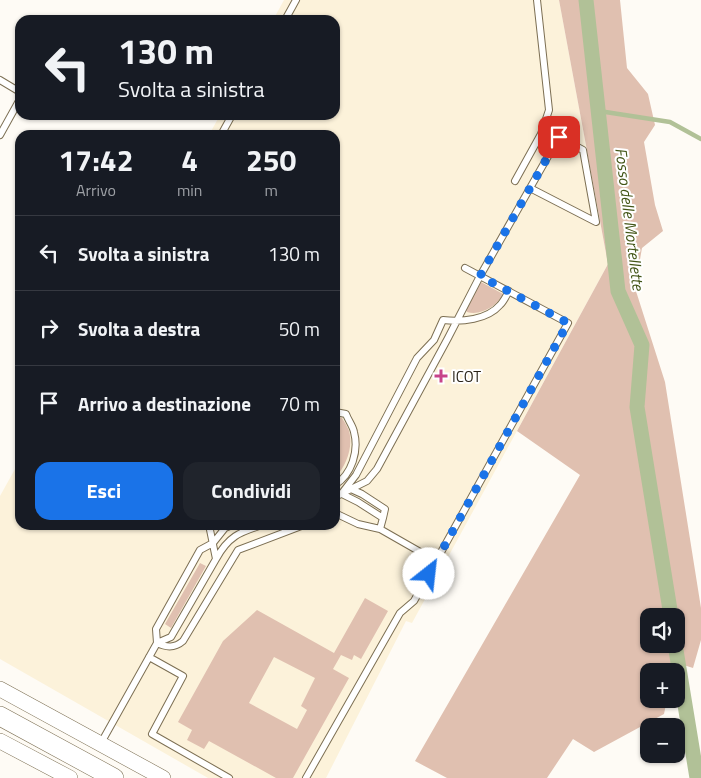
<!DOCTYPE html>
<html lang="it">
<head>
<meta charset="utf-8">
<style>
  body { margin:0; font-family:"Titillium Web",sans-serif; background:#20242c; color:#f1f3f6; height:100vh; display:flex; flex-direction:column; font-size:19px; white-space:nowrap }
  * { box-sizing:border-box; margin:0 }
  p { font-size:16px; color:#9ea1a6 }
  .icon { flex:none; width:28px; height:28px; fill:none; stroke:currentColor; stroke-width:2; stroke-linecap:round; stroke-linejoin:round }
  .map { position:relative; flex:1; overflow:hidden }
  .panel { position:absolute; left:15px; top:130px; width:325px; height:400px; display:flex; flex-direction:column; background:#171b24; border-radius:15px; box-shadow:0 1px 4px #0004 }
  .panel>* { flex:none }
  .banner { position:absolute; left:15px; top:15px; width:325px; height:105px; border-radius:15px; box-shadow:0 1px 4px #0004; background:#171b24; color:#f1f3f6; overflow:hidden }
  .controls { position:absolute; left:640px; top:608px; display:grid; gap:10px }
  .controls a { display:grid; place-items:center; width:45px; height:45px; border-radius:10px; background:#171b24; box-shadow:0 1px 4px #0004; font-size:25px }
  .pin { position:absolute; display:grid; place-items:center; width:42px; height:42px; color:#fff; margin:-21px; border-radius:10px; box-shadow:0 2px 8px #0006 }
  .me { position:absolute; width:55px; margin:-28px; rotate:29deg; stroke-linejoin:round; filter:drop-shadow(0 0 4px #0008) }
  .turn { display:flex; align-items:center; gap:18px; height:105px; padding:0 20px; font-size:22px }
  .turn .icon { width:65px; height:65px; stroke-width:2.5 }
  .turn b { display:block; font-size:35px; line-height:42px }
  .eta { display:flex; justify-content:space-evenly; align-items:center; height:85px; text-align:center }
  .eta b { font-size:30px; font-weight:700; line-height:35px }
  .primary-button { display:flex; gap:10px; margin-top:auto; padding:10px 20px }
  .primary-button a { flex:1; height:58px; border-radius:15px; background:#1a73e8; color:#fff; font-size:20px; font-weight:700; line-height:58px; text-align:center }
  .primary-button a+a { background:#20242c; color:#f1f3f6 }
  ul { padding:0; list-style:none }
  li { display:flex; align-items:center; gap:15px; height:75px; padding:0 20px; border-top:1px solid #363941 }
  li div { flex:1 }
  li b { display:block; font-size:19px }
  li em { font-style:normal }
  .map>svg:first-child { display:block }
  .built { fill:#fcf2da }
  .green { fill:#e0c0b0; fill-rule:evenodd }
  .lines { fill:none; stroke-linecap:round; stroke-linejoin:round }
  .stream { stroke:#b1c197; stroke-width:4.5 }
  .canal { stroke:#b1c197; stroke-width:15 }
  .service-casing { stroke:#7c6f53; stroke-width:8 }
  .tertiary-casing { stroke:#7c6f53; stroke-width:16 }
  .primary-casing { stroke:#7c6f53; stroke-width:20 }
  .service { stroke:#fff; stroke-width:6 }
  .tertiary { stroke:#fff; stroke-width:15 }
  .primary { stroke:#fff; stroke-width:19 }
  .route { stroke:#1a73e8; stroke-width:9; stroke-dasharray:0 16.2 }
  .poi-dot { fill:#c7448b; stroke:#fff; stroke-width:2 }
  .labels { text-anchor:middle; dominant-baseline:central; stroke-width:4; stroke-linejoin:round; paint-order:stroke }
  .poi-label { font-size:15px; fill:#2a2419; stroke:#fff; text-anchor:start }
  .water-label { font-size:16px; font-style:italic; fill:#425516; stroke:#fff }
</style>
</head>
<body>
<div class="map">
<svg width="701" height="778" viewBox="0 0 701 778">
  <rect width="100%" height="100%" fill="#fefbf5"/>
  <path class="built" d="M284 0H559L608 264 412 623 406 621 326 778H208L0 659V496L20 460V525H335V135H209L220 115H335V20H273Z"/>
  <path class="green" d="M559 0H620L627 68 648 94 655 125 644 142 655 205 663 231 642 248 635 288 665 382 701 608V640L693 668 674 662 672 671H649V699H667L664 714 594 752 573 739 547 778H447L415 761 580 475 517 431 608 264ZM676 616V644H649V616Z
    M481 282 503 294C497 306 481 316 467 312L466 310Z
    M335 416 342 418C345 423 350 430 350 436 352 451 345 467 335 478Z
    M200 563 206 566 171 628 165 624Z
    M365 598 388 611 361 659 354 655 352 660 341 655 333 669 349 678 293 778H276L209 741 204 749 187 740 192 730 178 722 223 641 257 610 334 653ZM274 657 315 678 301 706 307 710 297 729 249 703Z"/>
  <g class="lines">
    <path class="stream" d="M599 111 670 122 701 139"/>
    <path class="canal" d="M586 0 618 291 642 345 637 407 671 616
      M675 644 697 778"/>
    <g class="service-casing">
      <path id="service" d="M285 20 296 0
        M0 80 20 92
        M0 135 20 99
        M221 135 232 115
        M515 181 541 134 549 110 537 0
        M335 412 346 414C348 420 353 426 354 432 359 451 352 474 335 485
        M351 489 362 494 385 509 383 518
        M342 493 356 475 417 358 434 340 443 320C462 322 487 320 500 305 504 301 506 296 509 291
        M335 497 367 481 377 469 448 338 480 276 559 137 583 150 596 222 530 188
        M335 513 358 524 380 529 383 518 358 502 342 494
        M380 529 436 561
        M216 559C228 537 239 532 263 525
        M157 643C167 648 175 648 183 641L238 550 304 525
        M157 643 171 637 216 559 209 525
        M149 657 183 676 152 734 229 778
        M101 743 157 643 156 629 200 550 213 543 225 528 232 525
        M306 778 400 613 414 601 568 323 465 268"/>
    </g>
    <g class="tertiary-casing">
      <path id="tertiary" d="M0 689 163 778
        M0 741 70 778"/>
    </g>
    <g class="primary-casing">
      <path id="primary" d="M0 716 114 778"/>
    </g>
    <use href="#service" class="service"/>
    <use href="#tertiary" class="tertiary"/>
    <use href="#primary" class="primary"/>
  </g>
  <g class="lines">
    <path class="route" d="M429 574 568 323 480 276 559 137"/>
  </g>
  <path class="poi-dot" d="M438.5 368.5h5v5h5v5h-5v5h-5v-5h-5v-5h5z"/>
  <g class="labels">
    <g class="poi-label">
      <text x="452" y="376">ICOT</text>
    </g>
    <g class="water-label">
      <text transform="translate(630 219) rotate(83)">Fosso delle Mortellette</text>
    </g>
  </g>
</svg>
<div class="controls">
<a><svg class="icon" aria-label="sound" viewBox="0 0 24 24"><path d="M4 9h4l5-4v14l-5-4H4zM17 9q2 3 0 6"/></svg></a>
<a>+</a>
<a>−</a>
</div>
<div class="pin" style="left:559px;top:137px;background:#d93025"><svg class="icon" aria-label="arrive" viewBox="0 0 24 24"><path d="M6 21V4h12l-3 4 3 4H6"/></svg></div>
<svg class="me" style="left:429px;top:574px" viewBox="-20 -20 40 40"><circle r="19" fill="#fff"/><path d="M0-13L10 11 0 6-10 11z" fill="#1a73e8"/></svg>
<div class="banner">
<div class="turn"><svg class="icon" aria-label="left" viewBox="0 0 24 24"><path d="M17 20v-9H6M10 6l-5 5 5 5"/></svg><div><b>130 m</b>Svolta a sinistra</div></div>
</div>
<section class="panel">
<div class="eta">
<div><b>17:42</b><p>Arrivo</p></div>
<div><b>4</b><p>min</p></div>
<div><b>250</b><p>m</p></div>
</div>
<ul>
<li><svg class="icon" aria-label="left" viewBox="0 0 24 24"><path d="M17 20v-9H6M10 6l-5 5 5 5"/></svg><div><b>Svolta a sinistra</b></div><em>130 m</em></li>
<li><svg class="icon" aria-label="right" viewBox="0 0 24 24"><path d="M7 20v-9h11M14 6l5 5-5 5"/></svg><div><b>Svolta a destra</b></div><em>50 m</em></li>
<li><svg class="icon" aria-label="arrive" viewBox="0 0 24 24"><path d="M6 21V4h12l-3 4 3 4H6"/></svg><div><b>Arrivo a destinazione</b></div><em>70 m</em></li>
</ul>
<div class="primary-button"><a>Esci</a><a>Condividi</a></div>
</section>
</div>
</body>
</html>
